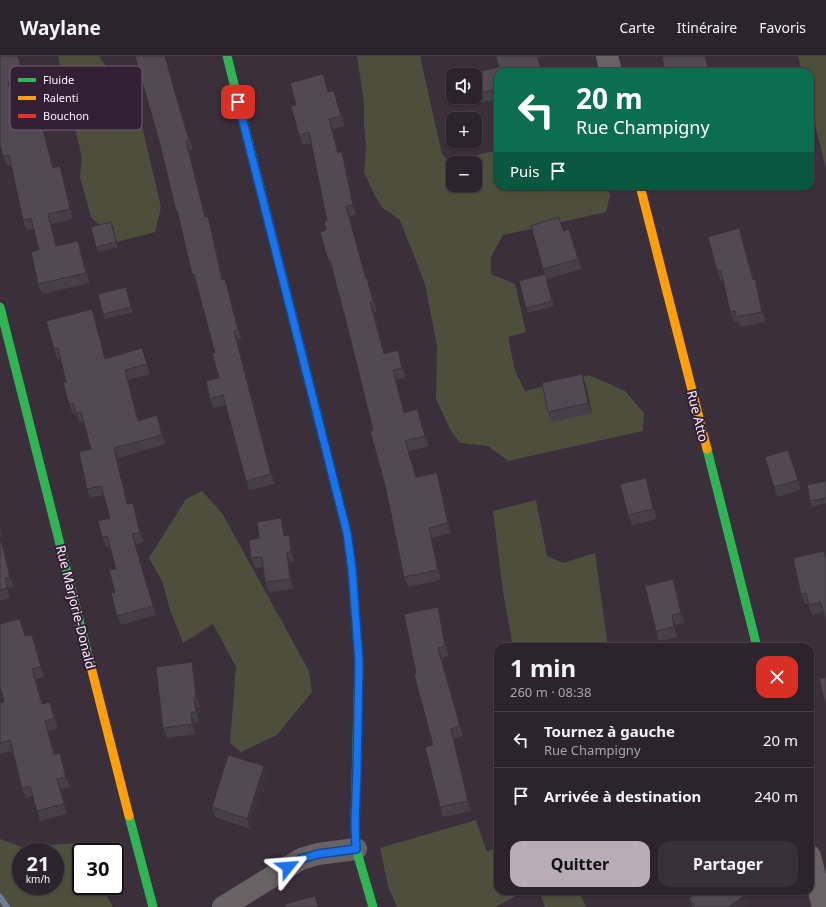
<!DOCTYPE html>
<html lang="fr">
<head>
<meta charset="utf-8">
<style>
  body { margin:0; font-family:"Noto Sans",sans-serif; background:#382f38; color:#f1f3f6; height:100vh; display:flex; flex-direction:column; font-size:15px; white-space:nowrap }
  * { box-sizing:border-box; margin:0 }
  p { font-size:13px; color:#a6a4a9 }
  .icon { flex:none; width:22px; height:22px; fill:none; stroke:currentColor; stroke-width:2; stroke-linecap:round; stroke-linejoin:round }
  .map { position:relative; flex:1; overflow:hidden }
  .sheet { position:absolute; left:494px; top:587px; width:320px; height:252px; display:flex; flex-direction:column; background:#2c232c; border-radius:12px; box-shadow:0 1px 3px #0004,0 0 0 1px #484048 }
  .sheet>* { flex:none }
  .top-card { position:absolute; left:494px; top:12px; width:320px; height:122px; border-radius:12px; box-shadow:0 1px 3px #0004,0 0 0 1px #484048; background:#0b6e4f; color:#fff; overflow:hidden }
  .fabs { position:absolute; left:446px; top:12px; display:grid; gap:8px }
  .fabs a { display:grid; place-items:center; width:36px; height:36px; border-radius:8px; background:#2c232c; box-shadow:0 1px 3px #0004,0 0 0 1px #484048; font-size:20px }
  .speed { position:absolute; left:12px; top:787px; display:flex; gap:8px; font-size:20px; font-weight:700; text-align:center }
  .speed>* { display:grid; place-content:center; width:52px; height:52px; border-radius:50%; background:#2c232c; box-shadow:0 1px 3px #0004,0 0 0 1px #484048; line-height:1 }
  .speed small { font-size:10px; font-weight:400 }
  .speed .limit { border:2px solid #111; border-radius:6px; background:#fff; color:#111 }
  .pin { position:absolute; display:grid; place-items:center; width:34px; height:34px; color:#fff; margin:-17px; border-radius:8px; box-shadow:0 2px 6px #0006 }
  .me { position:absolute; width:44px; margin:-22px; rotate:62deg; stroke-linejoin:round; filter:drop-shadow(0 0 3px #0008) }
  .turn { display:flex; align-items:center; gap:14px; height:84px; padding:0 16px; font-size:18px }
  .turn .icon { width:52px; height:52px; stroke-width:2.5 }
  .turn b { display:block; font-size:28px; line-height:34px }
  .then { display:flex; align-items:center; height:38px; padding:0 16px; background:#0003; gap:8px; font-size:15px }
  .round { display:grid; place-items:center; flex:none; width:42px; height:42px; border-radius:12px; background:#382f38 }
  .summary { display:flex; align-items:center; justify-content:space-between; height:68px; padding:0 16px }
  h1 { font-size:24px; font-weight:700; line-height:30px }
  .action { display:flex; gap:8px; margin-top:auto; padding:8px 16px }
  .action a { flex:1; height:46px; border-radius:12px; background:#b9acb9; color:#111; font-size:16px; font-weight:700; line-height:46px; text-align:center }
  .action a+a { background:#382f38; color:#f1f3f6 }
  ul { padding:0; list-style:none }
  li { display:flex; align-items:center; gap:12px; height:56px; padding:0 16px; border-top:1px solid #484048 }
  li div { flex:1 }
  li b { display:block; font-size:15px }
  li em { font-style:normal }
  header { display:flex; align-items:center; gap:24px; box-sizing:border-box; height:56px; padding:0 20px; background:#2c232c; border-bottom:1px solid #484048 }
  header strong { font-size:19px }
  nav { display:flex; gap:22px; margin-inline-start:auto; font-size:14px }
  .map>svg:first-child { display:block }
  .green { fill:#4e4e3d; fill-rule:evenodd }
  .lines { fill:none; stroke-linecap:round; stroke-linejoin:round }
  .stream { stroke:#717e99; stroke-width:6 }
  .street { stroke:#696264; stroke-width:22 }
  .fast { stroke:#30b455; stroke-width:9 }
  .slow { stroke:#ff9f0a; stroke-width:9 }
  .jam { stroke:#e5322d; stroke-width:9 }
  .wall { fill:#473f47 }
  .shaded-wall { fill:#3a333a }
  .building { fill:#534953; stroke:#3a333a }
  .route-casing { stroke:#114b97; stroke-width:10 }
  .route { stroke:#1a73e8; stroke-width:7 }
  .labels { text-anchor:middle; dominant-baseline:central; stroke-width:4; stroke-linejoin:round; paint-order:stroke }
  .street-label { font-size:13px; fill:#fdf0fe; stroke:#342034 }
  .key { fill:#342034; stroke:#705e71; stroke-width:1 }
  .key-label { font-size:11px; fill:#fdf0fe }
</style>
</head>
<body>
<header>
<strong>Waylane</strong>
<nav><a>Carte</a><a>Itinéraire</a><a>Favoris</a></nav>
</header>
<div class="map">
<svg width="826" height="851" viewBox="0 0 826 851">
  <rect width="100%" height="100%" fill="#3a2f3a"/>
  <path class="green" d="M58 0H99L120 32 135 40 161 151 155 176 117 186 91 161 80 121 82 102Z
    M357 0H420L442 98 449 106 498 94V130H607L610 139 606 156 503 179 491 201V218L515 228 526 276 508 281 515 315 525 335 589 319 625 335 644 357 643 375 508 405 488 390 460 387 450 373 436 343 437 290 425 228 400 164 383 152 375 140 364 116 366 91 364 69V47ZM453 107H475V129H453Z
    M798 0H826V113L810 48V16H802Z
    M202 435 222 457 309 615 312 636 277 679 241 696 230 687 236 611 213 568 183 587 169 551 163 527 149 502 186 443Z
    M536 444 547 500 563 507 595 497 608 591H513L503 536 493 455Z
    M476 764 487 796 498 790V835H524L496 851H397L388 830 380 792Z
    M0 783 22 791 79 787 84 796H81V830H101L113 851H0ZM21 796H55V830H21Z
    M529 835H579L586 851H545L541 840Z"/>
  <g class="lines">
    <path class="stream" d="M0 841 7 851"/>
    <path class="street" d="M607 0 611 16
      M810 800 823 851
      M223 851 301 803 318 798 356 793"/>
    <path class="fast" d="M227 0 321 374
      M0 251 90 607
      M707 393 757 591
      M356 566 359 606 355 767 356 793 373 851
      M129 760 153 851"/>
    <path class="slow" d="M640 130 707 393
      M90 607 129 760"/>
    <path class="jam" d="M321 374 347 477 352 513 356 566"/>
  </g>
  <path class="wall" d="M0 0H19L27 32 12 36 18 59 29 70 41 67 45 77 54 112 64 120 73 163 52 168 57 190 78 185 82 195 90 227 42 238 38 228 39 194 34 173 26 174 23 164 11 109 7 110 3 100Z
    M496 0H544L498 16V43L464 50 461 41H475V19L499 11Z
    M327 29 329 36 334 35 338 45 345 70 332 73 339 97 342 96 346 106 356 159 349 160 367 223 371 232 377 256H374L385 297 398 294 401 304 406 322 396 324 405 357 417 353 421 363 429 390 409 395 417 421 441 427 451 477 432 482 441 524 408 531 404 521 373 374 353 293 332 214 328 204 326 174 327 165 311 87 303 89 299 79 296 49Z
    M179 49 193 94 190 95 206 160H208L211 170 224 224 225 223 229 233 242 283 238 284 275 428 249 434 246 425 226 349 214 352 210 343 219 322 215 297 197 228H196L192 218 179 162 176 155 160 88Z
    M559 161 563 175 573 183 582 213 547 223 543 213Z
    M111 166 118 191 98 196 96 191Z
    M743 182 754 224 758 234 766 266 740 271 738 265 734 266 730 256 723 224 721 225 717 215Z
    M545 218 554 250 528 257 526 252Z
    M128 236 133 256 105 263 103 258Z
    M92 253 95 263 105 303 146 301 150 318 128 324 139 365 157 359 166 388 118 402 128 448 137 456 144 486 136 488 156 559 121 569 117 560 115 536 116 513 110 490 106 491 102 481 110 462 104 439 90 442 87 433 91 393 84 365 79 367 76 357 73 358 69 348 66 326 60 302 57 303 54 293Z
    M582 318 586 329 592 357 551 366 548 356Z
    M792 404 801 434 777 441 774 431Z
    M826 425V447L812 451 810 445Z
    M649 432 657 463 632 469 628 459Z
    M0 468 3 481H1L14 531 8 532 10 542 0 545Z
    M285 472 286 479H289L293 489 295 506H290L294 533 269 536 265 526 263 511 255 512 251 502Z
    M826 501V565L824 556 812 559 808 548H805L801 538Z
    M673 523 677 533 685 567 675 569 678 581 659 585 656 575Z
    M438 551 441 561 449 600 442 602 463 680 454 683 471 755 443 761 440 751 433 689Z
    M24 573 26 580 32 579 36 589 44 621 36 623 43 648 50 646 54 656 58 672 48 675 55 698 63 707 70 731 61 733 67 758 40 765 37 755 33 740 26 742 22 732 12 695 0 698V647L4 646Z
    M192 606 195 616 200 651 198 652 199 666 195 667 196 678 167 682 163 672Z
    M264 710 268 721 251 773 215 761 212 751Z
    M744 840 748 850 747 851H692L689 842Z"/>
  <path class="shaded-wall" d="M18 0H19L27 32 23 22Z
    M165 0H166L179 49 193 94 176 40Z
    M537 0H538L543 16H542Z
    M705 0H706L710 16H709Z
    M323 18 327 29 332 46 328 36Z
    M8 26 12 36 21 70 17 60Z
    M334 35 338 45 345 70 341 60Z
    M329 63 332 73 342 107 338 97Z
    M41 67 45 77 57 122 53 112Z
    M186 85 190 95 209 170 205 161Z
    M342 96 346 106 356 159 353 149Z
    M60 110 64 120 73 163 70 153Z
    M346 150 349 160 370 233 366 223Z
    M48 158 52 168 59 200 56 190Z
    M208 160 211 170 226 234 222 224Z
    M111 166 113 171 118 191 116 186Z
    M739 172 743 182 756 234 753 224Z
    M569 173 573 183 582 213 578 203Z
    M78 185 82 195 90 227 86 217Z
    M367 222 371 232 377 256 373 246Z
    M225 223 229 233 242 283 238 274Z
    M755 223 758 234 766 266 762 256Z
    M126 231 128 236 133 256 131 251Z
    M370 246 374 256 388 308 384 298Z
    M92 253 95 263 108 313 105 303Z
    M234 275 238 284 275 428 271 418Z
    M142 292 146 301 150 318 147 308Z
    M398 294 401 304 406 322 402 312Z
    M125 314 128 324 141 375 138 365Z
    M393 314 396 324 407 367 404 357Z
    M582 318 586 329 592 357 588 347Z
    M417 353 421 363 429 390 425 380Z
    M157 359 160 369 166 388 162 379Z
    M405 385 409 395 420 431 416 421Z
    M114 392 118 402 130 458 127 448Z
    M788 394 792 404 801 434 798 424Z
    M437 417 441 427 451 477 448 467Z
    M646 422 649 432 657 463 653 453Z
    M133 447 137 456 144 486 140 477Z
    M281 462 285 472 288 490 284 480Z
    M0 468 3 481 0 472Z
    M429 472 432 482 441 524 438 514Z
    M0 477 1 481 14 531 10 521 0 480Z
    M132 478 136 488 156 559 153 550Z
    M289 479 293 489 295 506 291 496Z
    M287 496 290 506 294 533 290 523Z
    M5 522 8 532 10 542 7 532Z
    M673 523 677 533 685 567 681 557Z
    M438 551 441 561 449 600 445 590Z
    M672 559 675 569 678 581 674 571Z
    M20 563 24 573 29 590 25 580Z
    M32 579 36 589 44 621 41 611Z
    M438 592 442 602 463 680 460 670Z
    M192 606 195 616 200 651 196 641Z
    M32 613 36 623 45 658 42 648Z
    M194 642 198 652 199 666 196 656Z
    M50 646 54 656 58 672 54 662Z
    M191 656 195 667 196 678 192 668Z
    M45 665 48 675 57 709 54 699Z
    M451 673 454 683 471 755 468 745Z
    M60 697 63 707 70 731 66 721Z
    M264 710 268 721 251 773 247 763Z
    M57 723 61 733 67 758 64 748Z
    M744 840 748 850 747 851H728Z"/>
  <path class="building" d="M0 0H18L23 22 8 26 17 60 25 57 28 70 41 67 53 112 60 110 70 153 48 158 56 190 78 185 86 217 38 228 31 196 39 194 31 162 23 164 9 99 3 100 0 88Z
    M135 0H165L176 40 189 84 186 85 205 161 208 160 222 224 225 223 238 274 234 275 271 418 246 425 223 339 210 343 206 325 219 322 212 297H215L194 218H192L177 154 176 155 160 88 144 32Z
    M496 0H537L542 16H498V33L475 38V19H463L499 11Z
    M662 0H705L709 16H665Z
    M323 18 328 36 334 35 341 60 329 63 338 97 342 96 353 149 346 150 366 223 367 222 373 246H370L384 298 398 294 402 312 393 314 404 357 417 353 425 380 405 385 416 421 437 417 448 467 429 472 438 514 404 521 385 429 370 375 373 374 353 293 330 204H328L320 176 326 174 324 166 327 165 309 76 299 79 291 50 296 49 290 27Z
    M559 161 563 175 569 173 578 203 543 213 531 170Z
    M111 166 116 186 96 191 91 171Z
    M739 172 753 224 755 223 762 256 736 261 735 255 730 256 721 214 717 215 708 181Z
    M545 218 552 245 526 252 519 225Z
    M126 231 131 251 103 258 98 238Z
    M92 253 105 303 142 292 147 308 125 314 138 365 157 359 162 379 114 392 127 448 133 447 140 477 132 478 153 550 117 560 111 537 115 536 109 514 116 513 107 480 102 481 98 465 110 462 101 430 87 433 79 396 91 393 81 356 76 357 73 347 69 348 63 326H66L58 292 54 293 46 265Z
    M582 318 588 347 548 356 542 327Z
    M788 394 798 424 774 431 765 401Z
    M646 422 653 453 628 459 620 428Z
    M826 425V442L810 445 807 429Z
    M281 462 284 480 289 479 291 496H287L290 523 265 526 262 501 251 502 249 484 259 482 257 466Z
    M0 480 10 521 5 522 7 532 0 534Z
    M824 495 826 504V563H825L821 546 809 549 806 537 801 538 793 502Z
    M673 523 681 557 672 559 674 571 656 575 645 530Z
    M438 551 445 590 438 592 460 670 451 673 468 745 440 751 425 691 433 689 414 618 416 617 404 558Z
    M20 563 25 580 32 579 41 611 32 613 42 648 50 646 54 662 45 665 54 699 60 697 66 721 57 723 64 748 37 755 30 730 22 732 10 684 0 687V647L4 646 0 630V568Z
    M192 606 196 641 194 642 196 656H191L192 668 163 672 156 611Z
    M826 621V650L819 623Z
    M228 699 264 710 247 763 212 751Z
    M700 835H741L744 840 728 851H695L689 842Z
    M315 840 318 851H286L285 848Z"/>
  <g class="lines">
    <g class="route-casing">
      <path id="route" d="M238 46 347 477 352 513 359 606 357 714 355 767 356 793 318 798 301 803 288 811"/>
    </g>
    <use href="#route" class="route"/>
  </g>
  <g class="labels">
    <g class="street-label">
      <text transform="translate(698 360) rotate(76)">Rue Atto</text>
      <text transform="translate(76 551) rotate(76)">Rue Marjorie-Donald</text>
    </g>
  </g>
  <rect x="10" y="10" width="132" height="64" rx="6" class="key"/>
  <rect x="18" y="22" width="18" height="4" fill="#30b455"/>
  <rect x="18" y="40" width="18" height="4" fill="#ff9f0a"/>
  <rect x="18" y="58" width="18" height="4" fill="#e5322d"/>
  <g class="key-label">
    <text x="43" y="28">Fluide</text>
    <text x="43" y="46">Ralenti</text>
    <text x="43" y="64">Bouchon</text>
  </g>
</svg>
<div class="fabs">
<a><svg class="icon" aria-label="sound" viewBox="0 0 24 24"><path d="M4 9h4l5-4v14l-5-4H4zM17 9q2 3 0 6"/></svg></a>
<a>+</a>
<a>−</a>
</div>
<div class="speed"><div>21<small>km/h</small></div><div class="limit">30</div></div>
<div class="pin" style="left:238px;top:46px;background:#d93025"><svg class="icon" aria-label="arrive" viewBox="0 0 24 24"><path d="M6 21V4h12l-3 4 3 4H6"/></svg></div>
<svg class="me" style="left:288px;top:811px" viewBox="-20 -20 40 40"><path d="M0-17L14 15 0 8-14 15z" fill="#1a73e8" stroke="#fff" stroke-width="4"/></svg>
<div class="top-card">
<div class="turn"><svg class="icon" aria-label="left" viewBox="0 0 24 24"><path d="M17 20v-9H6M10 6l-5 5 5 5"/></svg><div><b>20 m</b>Rue Champigny</div></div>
<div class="then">Puis<svg class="icon" aria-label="arrive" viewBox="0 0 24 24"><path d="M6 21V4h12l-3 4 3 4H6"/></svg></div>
</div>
<section class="sheet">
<div class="summary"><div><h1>1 min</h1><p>260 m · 08:38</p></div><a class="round" style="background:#d93025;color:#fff"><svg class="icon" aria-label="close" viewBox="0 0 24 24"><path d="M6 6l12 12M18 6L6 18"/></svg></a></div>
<ul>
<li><svg class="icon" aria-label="left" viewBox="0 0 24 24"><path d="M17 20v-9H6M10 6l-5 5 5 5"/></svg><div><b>Tournez à gauche</b><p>Rue Champigny</p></div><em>20 m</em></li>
<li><svg class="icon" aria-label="arrive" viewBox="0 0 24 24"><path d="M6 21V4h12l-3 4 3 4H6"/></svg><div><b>Arrivée à destination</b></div><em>240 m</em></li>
</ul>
<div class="action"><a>Quitter</a><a>Partager</a></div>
</section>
</div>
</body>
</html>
